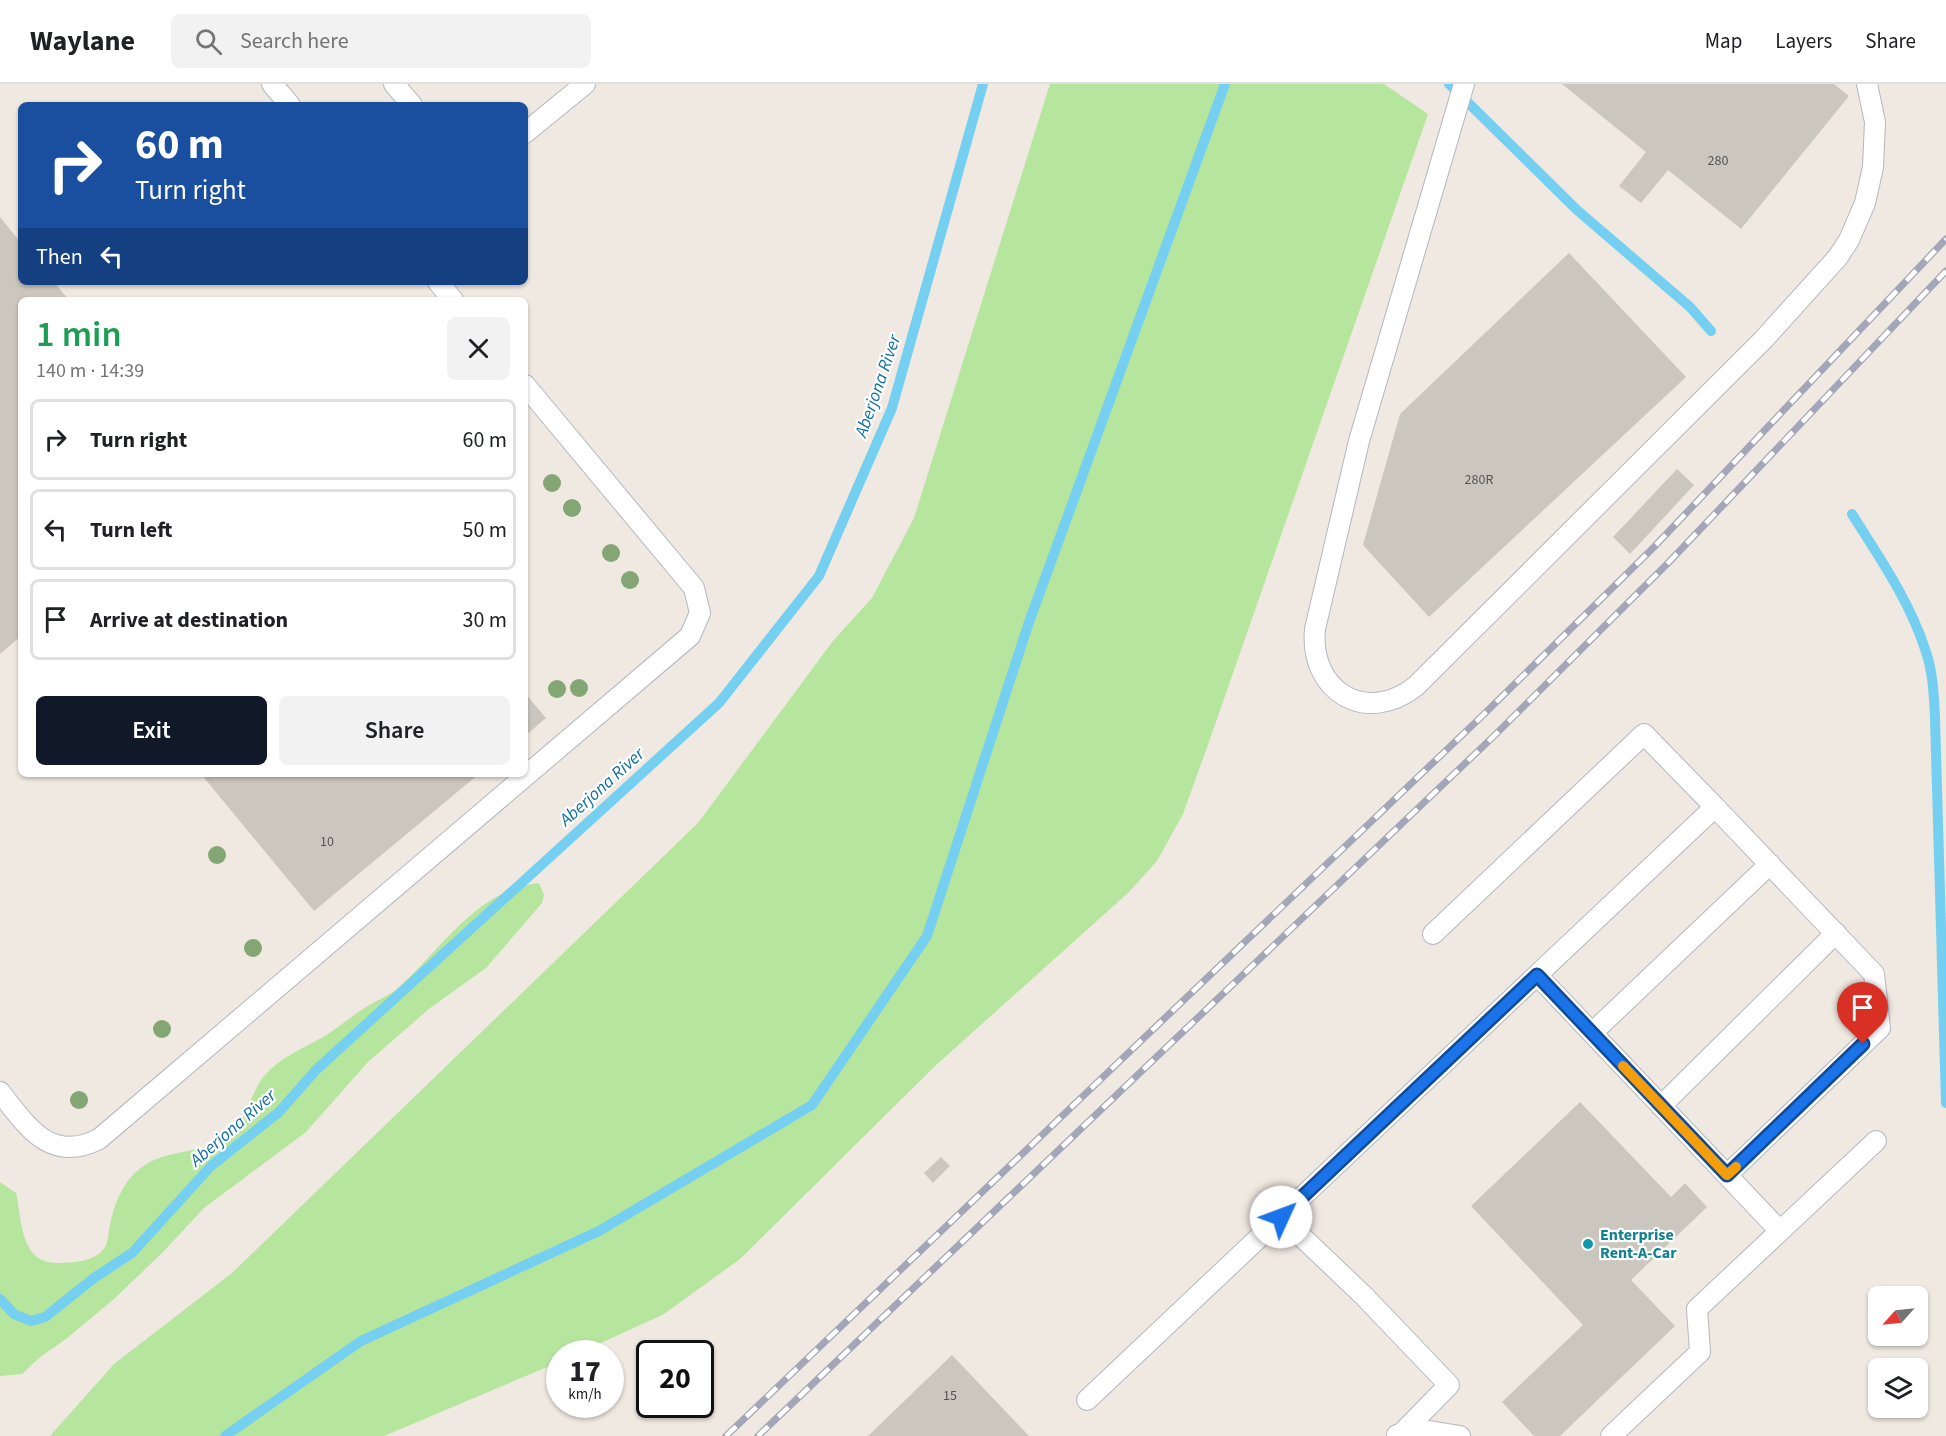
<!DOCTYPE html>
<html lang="en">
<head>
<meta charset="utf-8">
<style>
  body { margin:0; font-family:"Source Sans 3",sans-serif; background:#f2f2f2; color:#202124; height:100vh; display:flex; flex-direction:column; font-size:22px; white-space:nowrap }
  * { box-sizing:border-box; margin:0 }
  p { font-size:20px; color:#757577 }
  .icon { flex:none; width:33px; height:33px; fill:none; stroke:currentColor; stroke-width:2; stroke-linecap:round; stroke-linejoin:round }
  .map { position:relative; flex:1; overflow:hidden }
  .drawer { position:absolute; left:18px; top:213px; width:510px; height:480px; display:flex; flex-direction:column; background:#fff; border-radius:9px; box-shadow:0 2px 4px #0004 }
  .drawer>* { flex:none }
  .hud { position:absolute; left:18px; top:18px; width:510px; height:183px; border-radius:9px; box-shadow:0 2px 4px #0004; background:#1a4fa0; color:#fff; overflow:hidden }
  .needle { width:39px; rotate:243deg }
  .fabs { position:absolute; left:1868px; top:1202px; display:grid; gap:12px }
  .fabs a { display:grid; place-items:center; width:60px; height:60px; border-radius:9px; background:#fff; box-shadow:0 2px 4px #0004; font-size:30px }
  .speed { position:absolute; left:546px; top:1256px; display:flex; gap:12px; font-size:30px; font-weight:700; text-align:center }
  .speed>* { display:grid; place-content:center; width:78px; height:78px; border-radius:50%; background:#fff; box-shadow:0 2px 4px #0004; line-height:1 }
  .speed small { font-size:15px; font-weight:400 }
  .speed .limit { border:3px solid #111; border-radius:9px; background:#fff; color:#111 }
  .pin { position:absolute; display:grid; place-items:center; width:51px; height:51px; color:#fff; margin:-62px -26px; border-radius:50% 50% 50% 0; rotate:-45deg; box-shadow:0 0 6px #0007 }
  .pin .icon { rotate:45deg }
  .me { position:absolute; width:66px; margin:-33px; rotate:47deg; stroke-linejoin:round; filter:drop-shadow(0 0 4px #0008) }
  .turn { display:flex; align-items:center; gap:21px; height:126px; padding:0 18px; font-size:27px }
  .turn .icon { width:78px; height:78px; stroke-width:2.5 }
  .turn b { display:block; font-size:42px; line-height:51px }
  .then { display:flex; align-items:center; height:57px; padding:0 18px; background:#0003; gap:12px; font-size:22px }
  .round { display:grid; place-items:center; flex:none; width:63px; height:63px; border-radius:9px; background:#f2f2f2 }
  .head { display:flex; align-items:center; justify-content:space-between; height:102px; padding:0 18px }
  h1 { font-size:36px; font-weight:600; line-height:45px; color:#1e9e55 }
  .action { display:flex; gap:12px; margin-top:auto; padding:12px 18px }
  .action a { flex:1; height:69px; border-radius:9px; background:#111827; color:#fff; font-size:24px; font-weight:600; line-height:69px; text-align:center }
  .action a+a { background:#f2f2f2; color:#202124 }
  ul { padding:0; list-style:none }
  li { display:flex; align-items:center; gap:18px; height:81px; margin:0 12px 9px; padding:0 6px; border:3px solid #e0e0e0; border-radius:9px }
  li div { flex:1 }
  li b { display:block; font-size:22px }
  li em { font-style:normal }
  header { display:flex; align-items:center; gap:36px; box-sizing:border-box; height:84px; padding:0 30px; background:#fff; border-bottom:2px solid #e0e0e0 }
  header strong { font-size:28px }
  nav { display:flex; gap:33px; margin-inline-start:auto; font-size:21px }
  .search { width:420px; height:54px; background:#f2f2f2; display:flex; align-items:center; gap:15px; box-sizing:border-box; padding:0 21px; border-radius:9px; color:#757577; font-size:22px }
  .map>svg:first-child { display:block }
  .green { fill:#b6e59e }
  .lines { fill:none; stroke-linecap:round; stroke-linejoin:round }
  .stream { stroke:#75cff0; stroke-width:10 }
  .building { fill:#cbc7bf }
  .lane-casing { stroke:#b4b7c1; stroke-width:22 }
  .lane { stroke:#fff; stroke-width:20 }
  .rail-casing { stroke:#a3a6b8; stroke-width:7 }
  .rail { stroke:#fff; stroke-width:4.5; stroke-dasharray:14; stroke-linecap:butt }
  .tree { fill:#84a574 }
  .route-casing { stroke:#114b97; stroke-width:15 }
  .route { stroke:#1a73e8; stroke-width:10 }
  .slow { stroke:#f59e0b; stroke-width:10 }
  .culture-dot { fill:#0f9aa8; stroke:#fff; stroke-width:2 }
  .labels { text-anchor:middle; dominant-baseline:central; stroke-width:4.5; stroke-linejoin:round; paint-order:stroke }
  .number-label { font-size:14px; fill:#555452 }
  .culture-label { font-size:16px; font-weight:bold; fill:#0d838f; stroke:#fff; text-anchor:start }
  .water-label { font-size:18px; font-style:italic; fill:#0d6fa3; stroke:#fff }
</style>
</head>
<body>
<header>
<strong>Waylane</strong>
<div class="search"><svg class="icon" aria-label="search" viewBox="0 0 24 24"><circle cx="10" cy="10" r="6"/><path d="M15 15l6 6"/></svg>Search here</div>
<nav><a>Map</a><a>Layers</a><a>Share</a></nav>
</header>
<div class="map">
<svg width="1946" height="1352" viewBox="0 0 1946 1352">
  <rect width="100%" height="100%" fill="#efe9e1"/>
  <path class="green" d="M1050 0H1384L1428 30 1210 655 1183 730 1157 777 1129 808 934 983 740 1175 664 1230 579 1269H560L559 1278 384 1352H50L114 1280 232 1189 698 739 833 557 872 514 914 434Z
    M539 799 544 811 542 819 486 884 430 924 368 978 306 1048 204 1124 163 1168 114 1215 66 1255 40 1273 22 1290 0 1292V1098L16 1109C22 1136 20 1178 56 1179 71 1179 93 1178 103 1166 109 1159 108 1149 110 1141 114 1119 124 1096 142 1083 167 1064 206 1071 230 1050 245 1038 252 1006 265 991 282 972 304 964 325 952 339 943 352 932 366 923 376 917 388 912 397 905 440 867 477 805 539 799Z"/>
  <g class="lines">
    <path class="stream" d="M1449 0 1577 126 1690 223 1711 247
      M1852 430C1879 473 1909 516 1925 565 1933 587 1934 611 1935 634L1946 1019
      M0 1215 14 1230 31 1237 45 1233 94 1194 132 1169 211 1082 279 1028 316 986 719 619 819 492 892 324 983 0
      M225 1352 361 1257 599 1147 812 1021 927 852 1028 541 1225 0"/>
  </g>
  <path class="building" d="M1562 0H1834L1849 12 1741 145 1668 86 1641 119 1619 102 1646 68Z
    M0 133 21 159V198H54L69 216H21V552L0 570Z
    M1569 169 1686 293 1429 533 1363 461 1400 330Z
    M1677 385 1694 401 1630 470 1613 453Z
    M525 609 546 634 525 652Z
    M201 690H479L314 827Z
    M1580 1018 1671 1113 1685 1099 1707 1123 1631 1196 1675 1242 1560 1352H1534L1502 1318 1583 1241 1471 1122Z
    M941 1073 950 1082 933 1099 924 1089Z
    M952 1271 1029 1352H868Z"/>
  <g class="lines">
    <g class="lane-casing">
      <path id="lane" d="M272 0 290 21
        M394 0 412 21
        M1464 0 1359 357 1315 545C1309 607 1366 642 1416 602L1764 255 1838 173 1849 156 1865 119 1873 83 1875 38 1867 0
        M525 49 585 0
        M438 198 453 216
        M1433 850 1644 650 1715 723
        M1537 891 1780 1147
        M1592 949 1770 780
        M0 1008C27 1042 50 1080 99 1055L690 552 700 529 694 504 525 301
        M1661 1022 1836 849
        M1281 1133 1364 1212 1449 1301 1401 1350
        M1087 1316 1715 723 1874 890 1880 944 1727 1091
        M1397 1351 1429 1347 1460 1352
        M1611 1352 1700 1268 1697 1225 1876 1057"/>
    </g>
    <use href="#lane" class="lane"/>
    <g class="rail-casing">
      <path id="rail" d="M726 1352 1480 634 1654 463 1946 155
        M758 1352 1496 650 1669 478 1946 187"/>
    </g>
    <use href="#rail" class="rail"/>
  </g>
  <g class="tree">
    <circle cx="552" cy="399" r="9"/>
    <circle cx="572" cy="424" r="9"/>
    <circle cx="611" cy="469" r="9"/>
    <circle cx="630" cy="496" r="9"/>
    <circle cx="579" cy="604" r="9"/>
    <circle cx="557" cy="605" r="9"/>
    <circle cx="217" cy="771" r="9"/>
    <circle cx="253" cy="864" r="9"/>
    <circle cx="162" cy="945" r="9"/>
    <circle cx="79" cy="1016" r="9"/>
  </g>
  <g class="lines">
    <g class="route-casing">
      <path id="route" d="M1281 1133 1537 891 1727 1091 1863 960"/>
    </g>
    <use href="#route" class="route"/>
    <path class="slow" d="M1623 982 1727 1091 1736 1083"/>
  </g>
  <circle class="culture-dot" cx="1588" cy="1160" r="6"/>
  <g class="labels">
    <g class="number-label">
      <text x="1718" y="77">280</text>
      <text x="1479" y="396">280R</text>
      <text x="327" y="758">10</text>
      <text x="950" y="1312">15</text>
    </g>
    <g class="culture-label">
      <text x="1600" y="1151">Enterprise<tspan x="1600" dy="18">Rent-A-Car</tspan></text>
    </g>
    <g class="water-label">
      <text transform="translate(878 302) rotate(-71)">Aberjona River</text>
      <text transform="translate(602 703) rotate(-42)">Aberjona River</text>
      <text transform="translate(233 1044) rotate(-41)">Aberjona River</text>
    </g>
  </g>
</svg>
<div class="fabs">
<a><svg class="needle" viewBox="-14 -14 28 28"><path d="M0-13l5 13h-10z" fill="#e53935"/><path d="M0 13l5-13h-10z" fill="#757577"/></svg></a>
<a><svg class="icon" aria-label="layers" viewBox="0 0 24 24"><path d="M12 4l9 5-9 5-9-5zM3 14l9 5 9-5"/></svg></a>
</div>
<div class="speed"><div>17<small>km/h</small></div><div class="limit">20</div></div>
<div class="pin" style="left:1863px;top:960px;background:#d93025"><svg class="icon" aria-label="arrive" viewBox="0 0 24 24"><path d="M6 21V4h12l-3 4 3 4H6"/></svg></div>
<svg class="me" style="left:1281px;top:1133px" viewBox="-20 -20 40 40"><circle r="19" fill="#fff"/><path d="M0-13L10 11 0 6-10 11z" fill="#1a73e8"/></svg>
<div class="hud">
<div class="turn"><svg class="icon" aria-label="right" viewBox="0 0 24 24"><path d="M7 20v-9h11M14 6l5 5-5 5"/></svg><div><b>60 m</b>Turn right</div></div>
<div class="then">Then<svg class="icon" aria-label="left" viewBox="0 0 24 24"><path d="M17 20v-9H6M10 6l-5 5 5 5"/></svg></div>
</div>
<section class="drawer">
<div class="head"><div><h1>1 min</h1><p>140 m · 14:39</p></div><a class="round"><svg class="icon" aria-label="close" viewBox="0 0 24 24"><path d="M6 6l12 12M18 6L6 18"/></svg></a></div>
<ul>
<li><svg class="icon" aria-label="right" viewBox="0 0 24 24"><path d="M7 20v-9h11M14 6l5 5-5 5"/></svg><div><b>Turn right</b></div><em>60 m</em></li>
<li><svg class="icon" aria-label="left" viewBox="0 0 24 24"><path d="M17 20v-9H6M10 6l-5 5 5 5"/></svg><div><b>Turn left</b></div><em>50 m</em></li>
<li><svg class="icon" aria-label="arrive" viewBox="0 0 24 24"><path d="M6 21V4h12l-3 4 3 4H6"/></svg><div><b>Arrive at destination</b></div><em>30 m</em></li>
</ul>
<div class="action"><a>Exit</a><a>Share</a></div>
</section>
</div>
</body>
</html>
